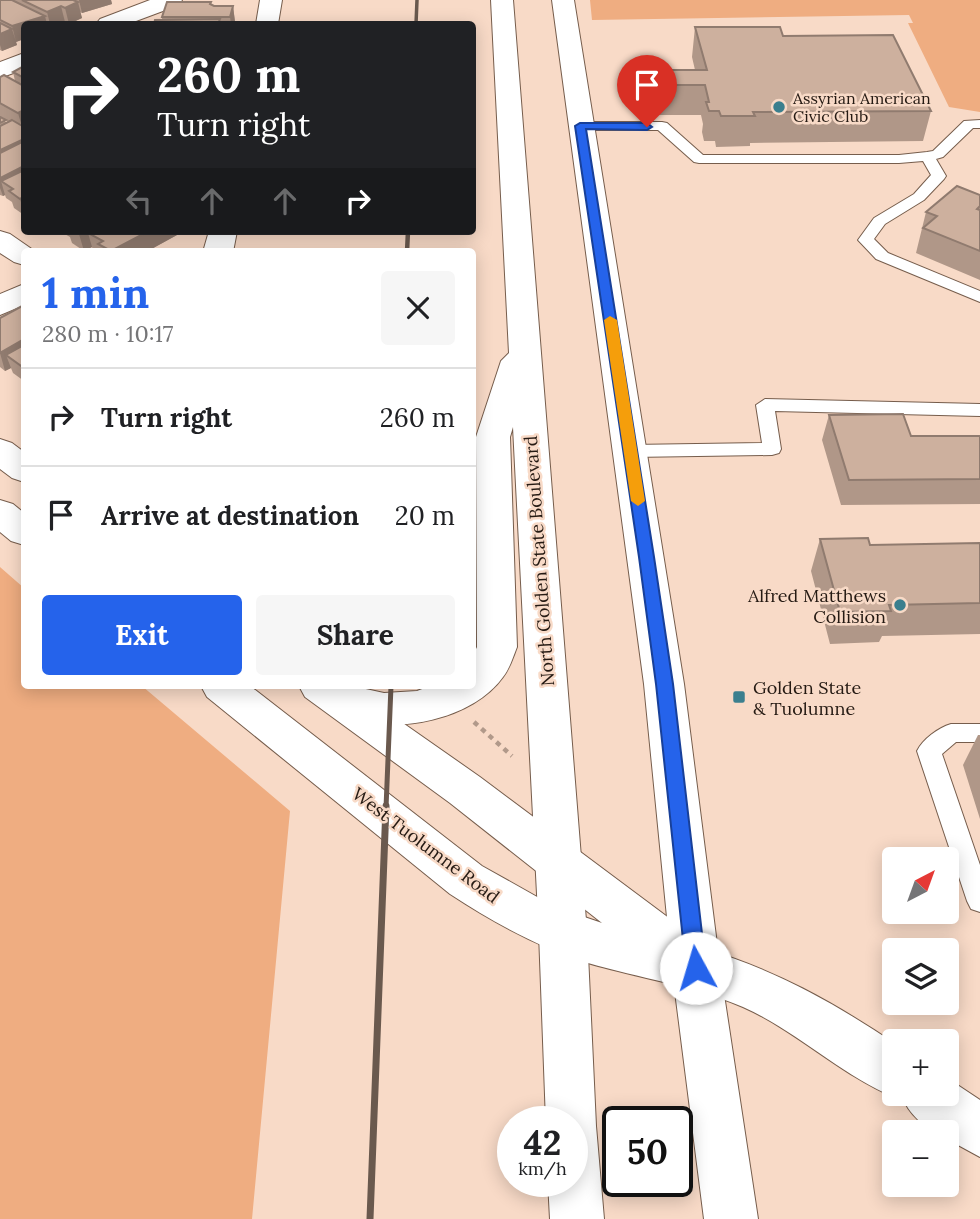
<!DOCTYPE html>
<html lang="en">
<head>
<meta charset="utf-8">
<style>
  body { margin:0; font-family:Lora,serif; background:#f6f6f6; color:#202124; height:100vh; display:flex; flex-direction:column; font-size:26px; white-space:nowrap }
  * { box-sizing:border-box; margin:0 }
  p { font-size:23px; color:#757577 }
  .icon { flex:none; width:38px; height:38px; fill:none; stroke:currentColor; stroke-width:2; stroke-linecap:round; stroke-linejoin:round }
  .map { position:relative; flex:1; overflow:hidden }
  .panel { position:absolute; left:21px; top:248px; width:455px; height:441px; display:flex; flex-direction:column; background:#fff; border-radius:7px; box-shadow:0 4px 18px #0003 }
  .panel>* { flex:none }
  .banner { position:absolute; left:21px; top:21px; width:455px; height:214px; border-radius:7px; box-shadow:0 4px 18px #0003; background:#202124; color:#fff; overflow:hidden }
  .needle { width:46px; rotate:41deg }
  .tools { position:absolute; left:882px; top:847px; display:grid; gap:14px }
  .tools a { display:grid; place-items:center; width:77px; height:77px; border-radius:7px; background:#fff; box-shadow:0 4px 18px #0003; font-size:35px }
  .speed { position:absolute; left:497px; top:1106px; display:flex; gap:14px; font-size:35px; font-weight:700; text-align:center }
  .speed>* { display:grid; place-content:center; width:91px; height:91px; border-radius:50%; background:#fff; box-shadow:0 4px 18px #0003; line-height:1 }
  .speed small { font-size:18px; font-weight:400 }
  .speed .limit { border:4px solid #111; border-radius:10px; background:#fff; color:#111 }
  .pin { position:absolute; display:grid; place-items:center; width:60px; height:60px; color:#fff; margin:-72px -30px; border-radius:50% 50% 50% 0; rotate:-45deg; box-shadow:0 0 7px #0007 }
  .pin .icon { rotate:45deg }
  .me { position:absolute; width:77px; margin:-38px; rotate:354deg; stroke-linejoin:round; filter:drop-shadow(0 0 5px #0008) }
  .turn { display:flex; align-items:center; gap:24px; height:147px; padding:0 21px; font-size:32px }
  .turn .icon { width:91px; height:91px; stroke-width:2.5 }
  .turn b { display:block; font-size:49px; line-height:60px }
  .lanes { display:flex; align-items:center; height:66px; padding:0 21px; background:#0003; justify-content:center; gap:35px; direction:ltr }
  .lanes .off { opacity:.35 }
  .round { display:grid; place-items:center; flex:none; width:74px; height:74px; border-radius:7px; background:#f6f6f6 }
  .overview { display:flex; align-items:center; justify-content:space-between; height:119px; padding:0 21px }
  h1 { font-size:42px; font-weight:700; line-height:52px; color:#2563eb }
  .action { display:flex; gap:14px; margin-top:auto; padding:14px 21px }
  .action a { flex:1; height:80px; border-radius:7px; background:#2563eb; color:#fff; font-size:28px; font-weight:700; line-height:80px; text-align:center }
  .action a+a { background:#f6f6f6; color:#202124 }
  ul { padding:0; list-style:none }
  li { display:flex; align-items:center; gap:21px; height:98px; padding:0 21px; border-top:2px solid #e0e0e0 }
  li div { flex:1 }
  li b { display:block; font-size:26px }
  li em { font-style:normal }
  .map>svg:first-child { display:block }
  .green { fill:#efad81 }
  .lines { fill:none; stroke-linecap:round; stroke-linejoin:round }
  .service-casing { stroke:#765d4c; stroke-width:2 }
  .minor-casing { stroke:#765d4c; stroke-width:2 }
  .tertiary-casing { stroke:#765d4c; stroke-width:2 }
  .secondary-casing { stroke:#765d4c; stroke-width:2 }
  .path { stroke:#b1998a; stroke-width:4.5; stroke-dasharray:5 5; stroke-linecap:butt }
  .service { fill:#fff; fill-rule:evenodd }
  .minor { fill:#fff; fill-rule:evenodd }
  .tertiary { fill:#fff; fill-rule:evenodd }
  .secondary { fill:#fff; fill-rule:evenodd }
  .rail-far3 { stroke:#6a594e; stroke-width:3.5 }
  .rail-far2 { stroke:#6a594e; stroke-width:4.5 }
  .rail-far1 { stroke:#6a594e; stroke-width:5 }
  .rail { stroke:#6a594e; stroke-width:7 }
  .wall { fill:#b09788 }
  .shaded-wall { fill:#907b6f }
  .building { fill:#cdb09e; stroke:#907b6f; stroke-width:2 }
  .route { fill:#2563eb; stroke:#184099; stroke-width:2 }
  .slow { fill:#f59e0b }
  .poi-dot { fill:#3b7f8e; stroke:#f8dac7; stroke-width:2.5 }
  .labels { text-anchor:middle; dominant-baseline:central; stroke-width:5; stroke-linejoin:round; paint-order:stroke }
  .far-poi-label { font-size:16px; fill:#251a13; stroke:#f8dac7; text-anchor:start }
  .street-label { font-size:18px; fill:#251a13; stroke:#f8dac7 }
  .poi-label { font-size:18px; fill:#251a13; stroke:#f8dac7; text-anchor:end }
</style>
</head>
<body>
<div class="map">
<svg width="980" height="1219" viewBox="0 0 980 1219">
  <rect width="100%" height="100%" fill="#f8dac7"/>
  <path class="green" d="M590 0H980V112L949 107 908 23H913L909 15 592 20Z
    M0 567 24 588V686H142L290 811 252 1219H0Z"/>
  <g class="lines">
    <g class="service-casing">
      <path id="service" d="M980 120V128H973L943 157 936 159 946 176 944 179 924 200 885 224 874 239 888 253 980 291V302L876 259 858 240 874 218 914 194 931 175 923 161 899 163H699L694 162 658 130H580L573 126 580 122H662L667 123 703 155H899L927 152 933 151 964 121Z
        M765 399 980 404V416L775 411 781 449 779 453 772 455 631 457 624 455 622 451 624 447 631 445 762 443 756 405Z
        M951 724H980V742H956L942 754 980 865V912L971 909 967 901 917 751C923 739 938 728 951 724Z"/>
    </g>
    <g class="minor-casing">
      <path id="minor" d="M150 0H182L179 5 128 24H96L100 19Z
        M260 0H282L278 24H256Z
        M24 53V69L0 78V62Z
        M0 231 10 234 36 252H24V265L14 262 0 253Z
        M209 231H237L233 252H203Z
        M24 284V305L0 315V294Z"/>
    </g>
    <g class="tertiary-casing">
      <path id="tertiary" d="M0 439 12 443 24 452V482L12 478 0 469Z
        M0 500 13 504 24 513V545L11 541 0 532Z
        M201 686H250L482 866 555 907 602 923 450 803 305 697 299 686H350L480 777 701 942 704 949C774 969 834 1003 894 1043V1094H947V1078L980 1100V1157L947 1139V1132C925 1132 908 1113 901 1094L894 1097C841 1075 797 1031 743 1007 694 986 639 978 588 963 538 947 494 923 450 894L207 697Z"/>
    </g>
    <g class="secondary-casing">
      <path id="secondary" d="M491 0H513L587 933 596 1126 604 1219H550L548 1181H572V1122H546L539 933 513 427 510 437 517 647C513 657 510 668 503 677 473 719 399 734 351 719 334 714 320 711 312 695L316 686H352L384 693 417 691 430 686H472V657L477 647 476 437 501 361 509 353Z
        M552 0H574L684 684 720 968 758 1219H704L672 968 644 684Z"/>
    </g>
    <path class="path" d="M474 722 512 756"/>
    <use href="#service" class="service"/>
    <use href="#minor" class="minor"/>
    <use href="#tertiary" class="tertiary"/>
    <use href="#secondary" class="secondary"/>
    <path class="rail-far3" d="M416 24 417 0"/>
    <path class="rail-far2" d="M407 252 408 231"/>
    <path class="rail-far1" d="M386 808 391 686"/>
    <path class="rail" d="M370 1219 386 806"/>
  </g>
  <path class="wall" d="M0 0H111L112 4 82 13 80 12 82 18 69 24 65 22 58 24H24V39L16 42 17 45 2 51 0 50Z
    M211 2V5L214 6H233L235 22V24H154L162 20V17Z
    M695 27 783 36 931 111 923 141 750 143V146L716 147 715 141H704L702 132 703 124 701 115H652L648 100 651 70H695L692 57Z
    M24 66V215L14 208 12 202 6 198 5 195 3 196 0 195V117L7 123 9 122 0 117V77L15 81 13 72Z
    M980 195V280L916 253 926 212Z
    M63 231H177V235L146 252H97L93 250 92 247 84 251 72 243 70 237 63 233Z
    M24 305V381L13 373 11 368 5 371 0 367V318Z
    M829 415 911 436H980V504L841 505 822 440Z
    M820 539 870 545 980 543V634L882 636 879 642 830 644 811 571Z
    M978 735H980V819L963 765Z"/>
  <path class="shaded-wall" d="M79 0H111L112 4 82 13Z
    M78 2 82 18 69 24 65 8Z
    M61 6 65 22 58 24H50L47 12Z
    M233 6 235 22V24H231L230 17Z
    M45 16 47 24H24V39L16 42 12 26Z
    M12 29 17 45 2 51 0 45V34Z
    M24 110V129L23 130 18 113Z
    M24 139V158L0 169V150Z
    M24 166V186L1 181 5 195 3 196 0 188V178Z
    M24 196V212L20 199Z
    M85 231H122L88 233 92 247 84 251 79 234Z
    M149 231H177V235L146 252H111Z
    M24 339V360L6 355 11 368 5 371 0 353Z"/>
  <path class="building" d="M0 0H12L45 16 12 26 0 20Z
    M22 0H73L78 2 65 8 61 6 47 12Z
    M167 2H211L210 4 214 6H233L230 17H162Z
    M220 19 218 24H154L155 20Z
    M0 23 12 29 0 34Z
    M695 27H780L783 36 893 35 931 111 753 112 755 116H721L719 111H709L706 102H709L705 85H655L651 70H707Z
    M24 66V78L13 72Z
    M4 75 24 86V110L18 113 0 103V77Z
    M0 117 6 120 0 123Z
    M12 120 24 127V139L0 150V126Z
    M24 141V166L0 178V153Z
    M24 170V196L20 199 9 191 13 189 1 181Z
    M957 186 980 195V206L977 209 980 210V251L923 228 937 216 926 212Z
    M91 231H149L111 251 98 244 103 241 88 233Z
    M24 305V339L0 353V318Z
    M24 345V368L6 355Z
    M903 414 911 436H980V479L849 480 829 415Z
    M868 538 870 545 980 543V603L889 605 891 611 840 612 820 539Z"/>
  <path class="route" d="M580 123H647L652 127 647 130 586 129 654 557 673 684 706 968 703 975 696 977 689 975 686 968 656 684 639 557 575 126Z"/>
  <path class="slow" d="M610 316 617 320 645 501 638 506 631 501 604 320Z"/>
  <g class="poi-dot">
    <circle cx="779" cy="107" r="7"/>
    <circle cx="900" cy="605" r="7"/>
    <rect x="732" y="690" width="14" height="14" rx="3.5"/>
  </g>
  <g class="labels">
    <g class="far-poi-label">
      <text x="793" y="98">Assyrian American<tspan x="793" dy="18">Civic Club</tspan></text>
    </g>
    <g class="street-label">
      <text transform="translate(539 561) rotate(-94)">North Golden State Boulevard</text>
      <text transform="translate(426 845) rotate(37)">West Tuolumne Road</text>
    </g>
    <g class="poi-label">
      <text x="886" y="595">Alfred Matthews<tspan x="886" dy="21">Collision</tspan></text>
      <text x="753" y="687" text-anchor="start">Golden State<tspan x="753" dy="21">&amp; Tuolumne</tspan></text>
    </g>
  </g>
</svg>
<div class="tools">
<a><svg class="needle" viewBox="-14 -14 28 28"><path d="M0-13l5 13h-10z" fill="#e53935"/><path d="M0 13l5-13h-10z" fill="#757577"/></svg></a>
<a><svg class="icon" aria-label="layers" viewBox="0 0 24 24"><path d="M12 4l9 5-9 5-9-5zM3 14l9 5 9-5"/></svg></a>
<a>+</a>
<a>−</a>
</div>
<div class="speed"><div>42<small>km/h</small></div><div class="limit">50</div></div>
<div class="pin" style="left:647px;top:127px;background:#d93025"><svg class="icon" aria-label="arrive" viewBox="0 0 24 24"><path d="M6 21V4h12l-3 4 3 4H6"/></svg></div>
<svg class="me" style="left:696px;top:968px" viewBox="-20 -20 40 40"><circle r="19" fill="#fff"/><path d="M0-13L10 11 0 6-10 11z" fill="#2563eb"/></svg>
<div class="banner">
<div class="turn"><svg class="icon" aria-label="right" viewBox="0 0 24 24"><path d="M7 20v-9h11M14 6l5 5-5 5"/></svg><div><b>260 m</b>Turn right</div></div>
<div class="lanes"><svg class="icon off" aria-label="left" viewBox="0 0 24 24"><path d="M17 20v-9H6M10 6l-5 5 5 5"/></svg><svg class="icon off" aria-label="ahead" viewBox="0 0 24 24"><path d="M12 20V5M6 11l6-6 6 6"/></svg><svg class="icon off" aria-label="ahead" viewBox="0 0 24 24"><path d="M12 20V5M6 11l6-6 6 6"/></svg><svg class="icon" aria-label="right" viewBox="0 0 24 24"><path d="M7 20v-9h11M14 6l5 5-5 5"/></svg></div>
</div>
<section class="panel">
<div class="overview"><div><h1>1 min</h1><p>280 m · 10:17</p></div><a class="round"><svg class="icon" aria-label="close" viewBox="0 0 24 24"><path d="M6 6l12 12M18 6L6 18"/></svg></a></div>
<ul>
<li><svg class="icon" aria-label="right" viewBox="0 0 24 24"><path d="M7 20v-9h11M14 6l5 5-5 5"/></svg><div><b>Turn right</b></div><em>260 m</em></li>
<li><svg class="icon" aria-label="arrive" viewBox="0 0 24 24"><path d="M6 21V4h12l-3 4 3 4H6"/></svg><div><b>Arrive at destination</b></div><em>20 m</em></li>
</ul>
<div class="action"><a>Exit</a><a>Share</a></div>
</section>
</div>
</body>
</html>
